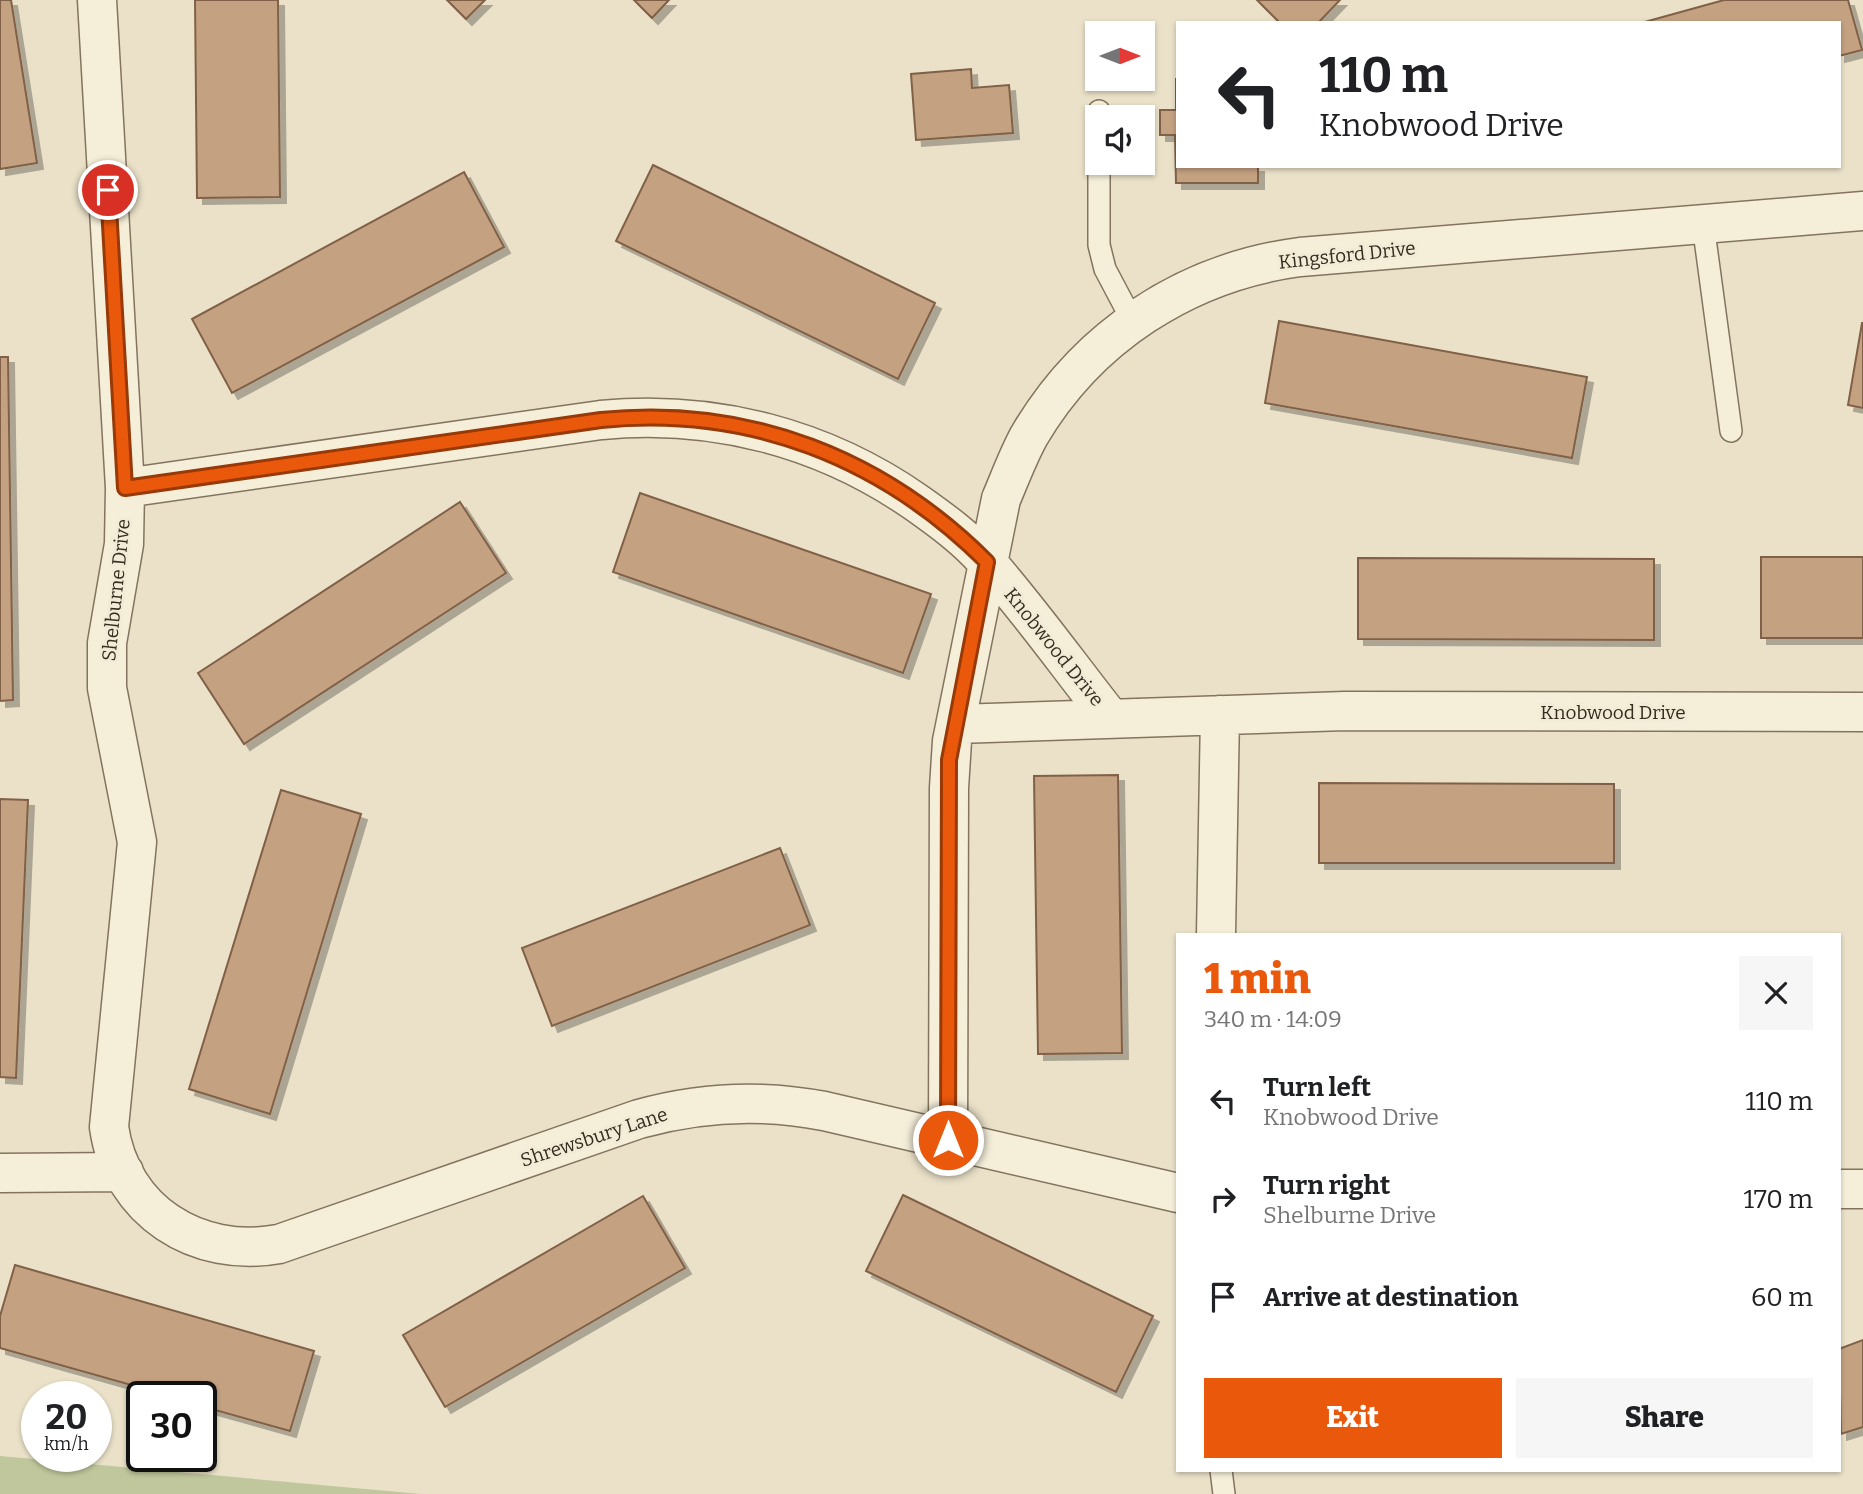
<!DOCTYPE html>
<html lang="en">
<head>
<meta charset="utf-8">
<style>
  body { margin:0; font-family:Bitter,serif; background:#f6f6f6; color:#202124; height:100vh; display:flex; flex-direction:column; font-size:26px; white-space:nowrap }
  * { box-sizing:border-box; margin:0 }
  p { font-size:23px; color:#757577 }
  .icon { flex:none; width:38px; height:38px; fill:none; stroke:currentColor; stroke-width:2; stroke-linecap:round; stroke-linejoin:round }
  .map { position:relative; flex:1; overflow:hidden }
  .drawer { position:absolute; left:1176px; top:933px; width:665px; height:539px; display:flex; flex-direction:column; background:#fff; border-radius:0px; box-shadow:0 2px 5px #0004 }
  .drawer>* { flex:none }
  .top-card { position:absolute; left:1176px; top:21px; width:665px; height:147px; border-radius:0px; box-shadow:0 2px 5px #0004; background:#fff; color:#202124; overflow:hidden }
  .needle { width:46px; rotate:90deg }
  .controls { position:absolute; left:1085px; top:21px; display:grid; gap:14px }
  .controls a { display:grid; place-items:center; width:70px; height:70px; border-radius:0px; background:#fff; box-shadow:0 2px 5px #0004; font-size:35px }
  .speed { position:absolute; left:21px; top:1381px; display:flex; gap:14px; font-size:35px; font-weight:700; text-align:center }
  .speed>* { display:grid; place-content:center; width:91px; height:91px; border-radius:50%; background:#fff; box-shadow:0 2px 5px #0004; line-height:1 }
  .speed small { font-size:18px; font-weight:400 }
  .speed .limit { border:4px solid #111; border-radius:10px; background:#fff; color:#111 }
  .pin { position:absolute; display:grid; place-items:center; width:60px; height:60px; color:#fff; margin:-30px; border:4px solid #fff; border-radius:50%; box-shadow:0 2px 7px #0007 }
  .me { position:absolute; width:77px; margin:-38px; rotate:0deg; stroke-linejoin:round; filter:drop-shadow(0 0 5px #0008) }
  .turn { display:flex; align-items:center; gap:24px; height:147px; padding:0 28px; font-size:32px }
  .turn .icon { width:91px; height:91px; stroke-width:2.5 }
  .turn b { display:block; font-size:49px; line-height:60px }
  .round { display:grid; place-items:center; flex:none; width:74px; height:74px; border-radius:0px; background:#f6f6f6 }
  .overview { display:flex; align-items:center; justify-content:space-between; height:119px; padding:0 28px }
  h1 { font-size:42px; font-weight:800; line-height:52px; color:#ea580c }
  .action { display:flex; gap:14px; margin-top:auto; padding:14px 28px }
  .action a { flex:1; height:80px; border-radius:0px; background:#ea580c; color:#fff; font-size:28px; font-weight:800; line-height:80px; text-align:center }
  .action a+a { background:#f6f6f6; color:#202124 }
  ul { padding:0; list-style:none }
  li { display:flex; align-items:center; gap:21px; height:98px; padding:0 28px }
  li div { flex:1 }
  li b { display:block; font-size:26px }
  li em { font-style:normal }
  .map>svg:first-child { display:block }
  .green { fill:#c0c79c }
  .building { fill:#c4a181; stroke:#806147; stroke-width:2; filter:url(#shadow) }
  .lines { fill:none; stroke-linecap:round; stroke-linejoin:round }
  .lane-casing { stroke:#84745f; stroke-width:24 }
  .street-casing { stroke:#84745f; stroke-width:41 }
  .lane { stroke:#f5efda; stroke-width:21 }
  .street { stroke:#f5efda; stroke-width:38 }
  .route-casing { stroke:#983908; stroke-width:18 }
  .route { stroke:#ea580c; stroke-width:12 }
  .labels { text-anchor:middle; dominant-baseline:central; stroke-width:6; stroke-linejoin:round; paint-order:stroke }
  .street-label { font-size:19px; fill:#362c21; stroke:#f2ebd6 }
</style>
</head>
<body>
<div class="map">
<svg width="1863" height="1494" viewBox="0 0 1863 1494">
  <defs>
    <filter id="shadow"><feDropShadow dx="6" dy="6" stdDeviation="0" flood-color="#0004"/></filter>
  </defs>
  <rect width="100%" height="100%" fill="#eae1c8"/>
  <path class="green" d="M0 1456 421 1494H0Z"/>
  <path class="building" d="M0 0H11L37 163 0 169Z
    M195 0H278L280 197 197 198Z
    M447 0H485L466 19Z
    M634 0H669L652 18Z
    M1257 0H1340L1318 23H1280Z
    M1724 0H1848L1862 50 1839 56V23H1641Z
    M971 69 972 88 1009 85 1013 133 916 140 911 74Z
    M1176 79H1178V166H1258V183H1176L1175 135H1160V110H1176Z
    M653 165 935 303 898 379 616 241Z
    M464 172 504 247 232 393 192 319Z
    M1279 321 1587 377 1572 458 1265 403Z
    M1862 323H1863V408L1848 405Z
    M0 357H8L13 700 0 701Z
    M640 493 931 594 903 673 613 572Z
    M460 502 506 573 244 744 198 673Z
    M1761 557H1863V638H1761Z
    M1358 558 1654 559V640L1358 639Z
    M1118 775 1122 1053 1038 1054 1034 776Z
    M1319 783 1614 784V863H1319Z
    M281 790 361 814 270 1114 189 1089Z
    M0 799 28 800 16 1078 0 1077Z
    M780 848 810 925 552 1026 522 948Z
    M903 1195 1153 1316 1116 1392 866 1271Z
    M643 1196 685 1268 445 1407 403 1335Z
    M15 1265 314 1351 290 1431 201 1406V1396H170L0 1348V1316Z
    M1863 1340V1427L1841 1434 1839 1349Z"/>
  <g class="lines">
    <g class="lane-casing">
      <path id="lane" d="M1099 111V117
        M1099 163V245L1105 269 1133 322
        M1703 224 1731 431
        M1221 1470 1224 1494"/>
    </g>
    <g class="street-casing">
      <path id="street" d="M97 0 125 488 124 544 107 643V688L137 842 109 1127C121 1211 197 1259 279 1244L639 1119C700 1102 762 1099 824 1111L1178 1193
        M125 488 601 420C714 409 824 438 917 503 941 520 966 538 986 561 1030 611 1069 666 1111 719
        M957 724 1345 711 1863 712
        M1216 934 1220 715
        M948 1140 949 788 952 741 1001 499C1010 478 1018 456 1029 436 1087 337 1186 272 1300 257L1863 211
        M0 1173 124 1172
        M1839 1189H1863"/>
    </g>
    <use href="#lane" class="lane"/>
    <use href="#street" class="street"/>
  </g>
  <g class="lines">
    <g class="route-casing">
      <path id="route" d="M108 190 125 488 601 420C749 405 883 458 987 562L949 760 948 1140"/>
    </g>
    <use href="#route" class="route"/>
  </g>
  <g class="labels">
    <g class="street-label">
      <text transform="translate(1347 255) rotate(-6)">Kingsford Drive</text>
      <text transform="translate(116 590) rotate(-84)">Shelburne Drive</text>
      <text transform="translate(1054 647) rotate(51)">Knobwood Drive</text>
      <text x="1613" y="712">Knobwood Drive</text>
      <text transform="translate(594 1137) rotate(-18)">Shrewsbury Lane</text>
    </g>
  </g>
</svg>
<div class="controls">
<a><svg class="needle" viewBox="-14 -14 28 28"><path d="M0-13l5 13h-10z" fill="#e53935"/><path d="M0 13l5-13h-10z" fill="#757577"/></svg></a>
<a><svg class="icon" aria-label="sound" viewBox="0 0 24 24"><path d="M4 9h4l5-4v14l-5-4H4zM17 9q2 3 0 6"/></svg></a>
</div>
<div class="speed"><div>20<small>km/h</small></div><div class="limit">30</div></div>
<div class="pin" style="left:108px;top:190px;background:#d93025"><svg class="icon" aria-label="arrive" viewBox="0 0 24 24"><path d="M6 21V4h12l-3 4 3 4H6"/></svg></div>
<svg class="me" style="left:948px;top:1140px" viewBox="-20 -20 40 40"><circle r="17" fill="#ea580c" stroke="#fff" stroke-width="3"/><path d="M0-11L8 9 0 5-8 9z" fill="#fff"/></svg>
<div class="top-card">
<div class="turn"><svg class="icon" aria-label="left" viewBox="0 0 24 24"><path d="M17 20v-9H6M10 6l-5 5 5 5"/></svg><div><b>110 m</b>Knobwood Drive</div></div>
</div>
<section class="drawer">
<div class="overview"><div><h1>1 min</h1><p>340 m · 14:09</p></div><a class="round"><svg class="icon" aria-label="close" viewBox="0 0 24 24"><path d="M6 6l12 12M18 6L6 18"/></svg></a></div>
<ul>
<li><svg class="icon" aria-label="left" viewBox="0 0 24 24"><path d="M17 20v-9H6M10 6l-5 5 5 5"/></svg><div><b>Turn left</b><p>Knobwood Drive</p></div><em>110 m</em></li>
<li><svg class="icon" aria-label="right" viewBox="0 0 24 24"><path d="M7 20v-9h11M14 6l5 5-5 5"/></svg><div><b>Turn right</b><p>Shelburne Drive</p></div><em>170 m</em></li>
<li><svg class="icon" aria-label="arrive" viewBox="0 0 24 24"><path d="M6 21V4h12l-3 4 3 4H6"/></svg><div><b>Arrive at destination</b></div><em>60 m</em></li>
</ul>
<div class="action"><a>Exit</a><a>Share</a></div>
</section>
</div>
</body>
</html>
